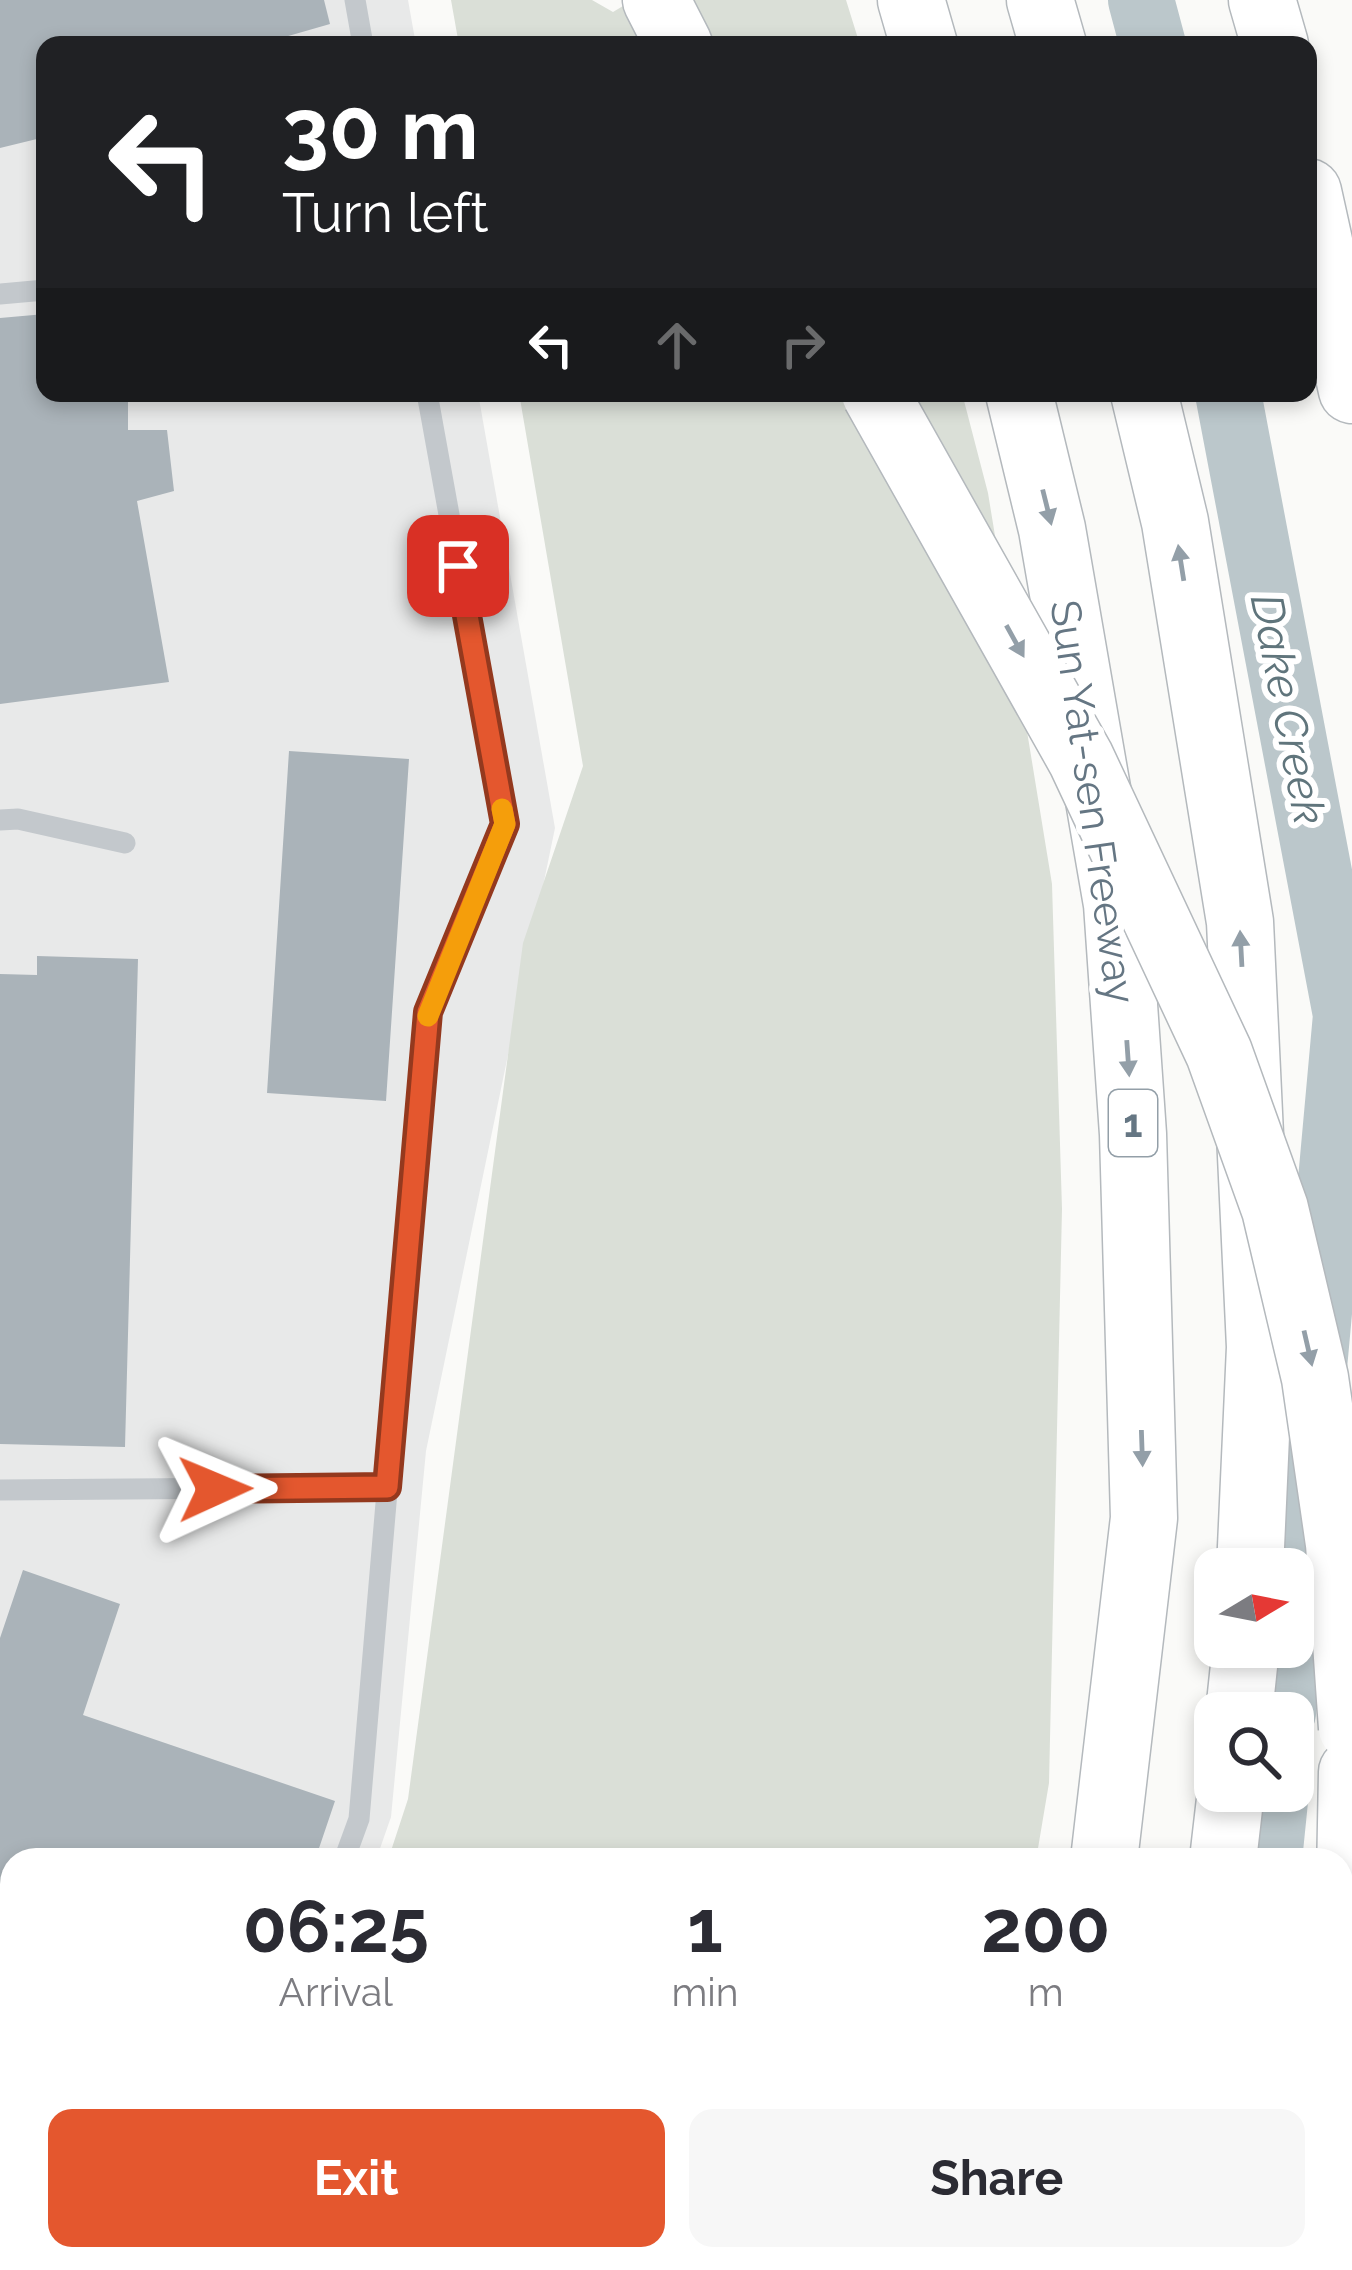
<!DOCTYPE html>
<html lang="en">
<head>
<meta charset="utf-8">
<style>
  body { margin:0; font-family:Raleway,sans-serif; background:#f7f7f7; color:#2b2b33; height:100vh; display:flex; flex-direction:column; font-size:45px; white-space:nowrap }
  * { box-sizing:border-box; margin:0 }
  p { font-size:39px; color:#7c7c81 }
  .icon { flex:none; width:66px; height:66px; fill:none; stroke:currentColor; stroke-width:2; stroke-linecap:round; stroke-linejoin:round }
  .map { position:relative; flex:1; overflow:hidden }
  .drawer { position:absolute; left:0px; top:1848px; width:1353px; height:423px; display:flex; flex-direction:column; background:#fff; border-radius:36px 36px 0 0; box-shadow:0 6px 18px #0003 }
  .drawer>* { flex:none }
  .guide { position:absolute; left:36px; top:36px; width:1281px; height:366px; border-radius:24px; box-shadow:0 6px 18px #0003; background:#202124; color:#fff; overflow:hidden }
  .needle { width:78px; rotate:80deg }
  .tools { position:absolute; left:1194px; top:1548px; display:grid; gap:24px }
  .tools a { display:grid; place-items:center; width:120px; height:120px; border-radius:24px; background:#fff; box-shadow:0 6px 18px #0003; font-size:60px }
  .pin { position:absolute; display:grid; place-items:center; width:102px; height:102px; color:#fff; margin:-51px; border-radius:24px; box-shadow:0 6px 18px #0006 }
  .me { position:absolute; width:132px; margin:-66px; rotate:89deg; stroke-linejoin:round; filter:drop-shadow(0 0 9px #0008) }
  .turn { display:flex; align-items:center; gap:42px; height:252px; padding:0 48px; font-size:54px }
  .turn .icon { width:156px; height:156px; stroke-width:2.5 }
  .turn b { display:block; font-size:84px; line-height:102px }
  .lanes { display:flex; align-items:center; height:114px; padding:0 48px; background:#0003; justify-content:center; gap:60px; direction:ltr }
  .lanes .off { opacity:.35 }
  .eta { display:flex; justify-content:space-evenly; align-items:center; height:204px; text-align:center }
  .eta b { font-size:72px; font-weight:700; line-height:84px }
  .action { display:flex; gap:24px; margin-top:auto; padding:24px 48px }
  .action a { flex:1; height:138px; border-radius:24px; background:#e4572e; color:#fff; font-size:48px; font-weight:700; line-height:138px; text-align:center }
  .action a+a { background:#f7f7f7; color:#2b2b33 }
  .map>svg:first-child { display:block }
  .built { fill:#e8e9e9 }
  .green { fill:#dadfd7 }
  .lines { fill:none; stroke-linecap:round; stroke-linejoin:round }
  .river { stroke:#bbc7cb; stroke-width:66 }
  .building { fill:#aab3b9 }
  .motorway-casing { stroke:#b4b9bd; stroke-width:69 }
  .service { stroke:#c3c8cc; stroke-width:21 }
  .motorway { stroke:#fff; stroke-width:66 }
  .motorway-bridge-casing { stroke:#b4b9bd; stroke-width:69; stroke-linecap:butt }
  .motorway-bridge { stroke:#fff; stroke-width:66 }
  .oneway { fill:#939fa8 }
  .route-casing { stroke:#94391e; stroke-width:30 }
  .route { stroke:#e4572e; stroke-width:21 }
  .slow { stroke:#f59e0b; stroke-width:21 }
  .labels { text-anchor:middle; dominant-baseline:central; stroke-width:12; stroke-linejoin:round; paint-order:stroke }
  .shield { fill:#fff; stroke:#939fa8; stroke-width:3 }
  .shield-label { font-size:39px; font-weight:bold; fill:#657683 }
  .street-label { font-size:42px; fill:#657683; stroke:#fff }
  .water-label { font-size:45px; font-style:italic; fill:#60757c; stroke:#fff }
</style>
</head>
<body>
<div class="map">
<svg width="1352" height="2270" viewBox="0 0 1352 2270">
  <rect width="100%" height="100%" fill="#fafaf8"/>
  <path class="built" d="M0 0H408L416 45H45V393H478L555 828 426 1451 391 1817 376 1860H12V2259H241L237 2270H0Z"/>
  <path class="green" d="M451 0H592L613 12 633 0H846L860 45H459Z
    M519 393H962L988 493 1052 884 1062 1209 1049 1783 1036 1860H388L408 1799 523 943 583 766Z
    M258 2259H968L966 2270H255Z"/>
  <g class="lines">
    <path class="river" d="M1141 0 1153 45
      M1228 393 1346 1015 1293 1599
      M1283 1713 1289 1647
      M1269 1860 1276 1791
      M1232 2270 1233 2259"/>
  </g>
  <path class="building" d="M0 0H324L330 24 257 45H45V137L0 148Z
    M45 314V393H128V430H167L174 491 137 501 169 682 0 704V318Z
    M289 751 409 759 386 1101 267 1093Z
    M37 956 138 959 125 1447 0 1444V974L37 975Z
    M23 1570 120 1604 83 1715 335 1801 315 1860H12V2259H179L176 2270H0V1638Z"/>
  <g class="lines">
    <g class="motorway-casing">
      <path id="motorway" d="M656 0 679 45
        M911 0 924 45
        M1040 0 1053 45
        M1262 0 1275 45
        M1308 192 1352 390
        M1019 393 1052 529 1117 904 1133 1134 1144 1518 1104 1860
        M1144 393 1175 522 1240 922 1260 1347 1250 1569
        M1239 1713 1246 1647
        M1223 1860 1231 1791
        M1341 2076 1348 1980 1352 1772
        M1041 2270 1043 2259
        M1165 2270 1166 2259
        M1307 2270 1309 2259"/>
    </g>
    <path class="service" d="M355 0 363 45
      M0 294 45 290
      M0 820 18 819 125 843
      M0 1490 387 1487
      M344 1860 359 1819 428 1012 505 824 427 393
      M199 2270 202 2259"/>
    <use href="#motorway" class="motorway"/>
    <g class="motorway-bridge-casing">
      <path id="motorway-bridge" d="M875 393 1081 759 1219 1053 1275 1209 1315 1378 1339 1544 1352 1728"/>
    </g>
    <use href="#motorway-bridge" class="motorway-bridge"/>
  </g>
  <defs><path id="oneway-solid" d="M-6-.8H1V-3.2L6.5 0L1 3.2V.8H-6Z" transform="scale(3)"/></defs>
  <g class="oneway">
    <use href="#oneway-solid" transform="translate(1047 507) rotate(76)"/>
    <use href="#oneway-solid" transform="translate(1181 563) rotate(-99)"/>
    <use href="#oneway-solid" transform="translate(1015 641) rotate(61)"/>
    <use href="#oneway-solid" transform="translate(1241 949) rotate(-93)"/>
    <use href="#oneway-solid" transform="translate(1128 1058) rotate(86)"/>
    <use href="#oneway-solid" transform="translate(1308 1348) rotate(77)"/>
    <use href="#oneway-solid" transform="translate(1142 1448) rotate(88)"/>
  </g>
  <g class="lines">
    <g class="route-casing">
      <path id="route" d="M215 1489 387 1487 428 1012 505 824 458 566"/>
    </g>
    <use href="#route" class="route"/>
    <path class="slow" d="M428 1016 505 824 502 809"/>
  </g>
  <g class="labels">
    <rect class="shield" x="1109" y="1090" width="48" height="66" rx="9"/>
    <g class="shield-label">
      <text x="1133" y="1123">1</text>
    </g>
    <g class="street-label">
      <text transform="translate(1093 802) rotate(82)">Sun Yat-sen Freeway</text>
    </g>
    <g class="water-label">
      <text transform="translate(1288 709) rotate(79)">Dake Creek</text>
    </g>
  </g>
</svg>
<div class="tools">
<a><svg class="needle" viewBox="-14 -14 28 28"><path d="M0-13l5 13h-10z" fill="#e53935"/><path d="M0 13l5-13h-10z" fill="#7c7c81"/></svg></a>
<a><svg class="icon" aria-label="search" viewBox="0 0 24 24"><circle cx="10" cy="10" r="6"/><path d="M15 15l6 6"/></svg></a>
</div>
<div class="pin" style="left:458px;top:566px;background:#d93025"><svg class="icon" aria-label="arrive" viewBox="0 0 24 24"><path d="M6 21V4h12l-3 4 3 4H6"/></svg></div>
<svg class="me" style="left:215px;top:1489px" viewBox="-20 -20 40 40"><path d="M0-17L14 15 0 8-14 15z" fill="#e4572e" stroke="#fff" stroke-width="4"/></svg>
<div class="guide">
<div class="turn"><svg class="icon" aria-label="left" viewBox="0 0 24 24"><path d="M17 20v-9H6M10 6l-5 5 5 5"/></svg><div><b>30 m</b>Turn left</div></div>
<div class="lanes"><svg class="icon" aria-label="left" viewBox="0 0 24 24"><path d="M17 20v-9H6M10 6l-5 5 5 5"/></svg><svg class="icon off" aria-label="ahead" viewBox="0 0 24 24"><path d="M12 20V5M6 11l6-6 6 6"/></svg><svg class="icon off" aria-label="right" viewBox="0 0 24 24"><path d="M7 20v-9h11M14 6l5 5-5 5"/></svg></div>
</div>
<section class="drawer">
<div class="eta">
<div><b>06:25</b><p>Arrival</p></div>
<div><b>1</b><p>min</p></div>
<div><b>200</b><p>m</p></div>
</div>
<div class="action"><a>Exit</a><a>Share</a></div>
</section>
</div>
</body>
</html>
